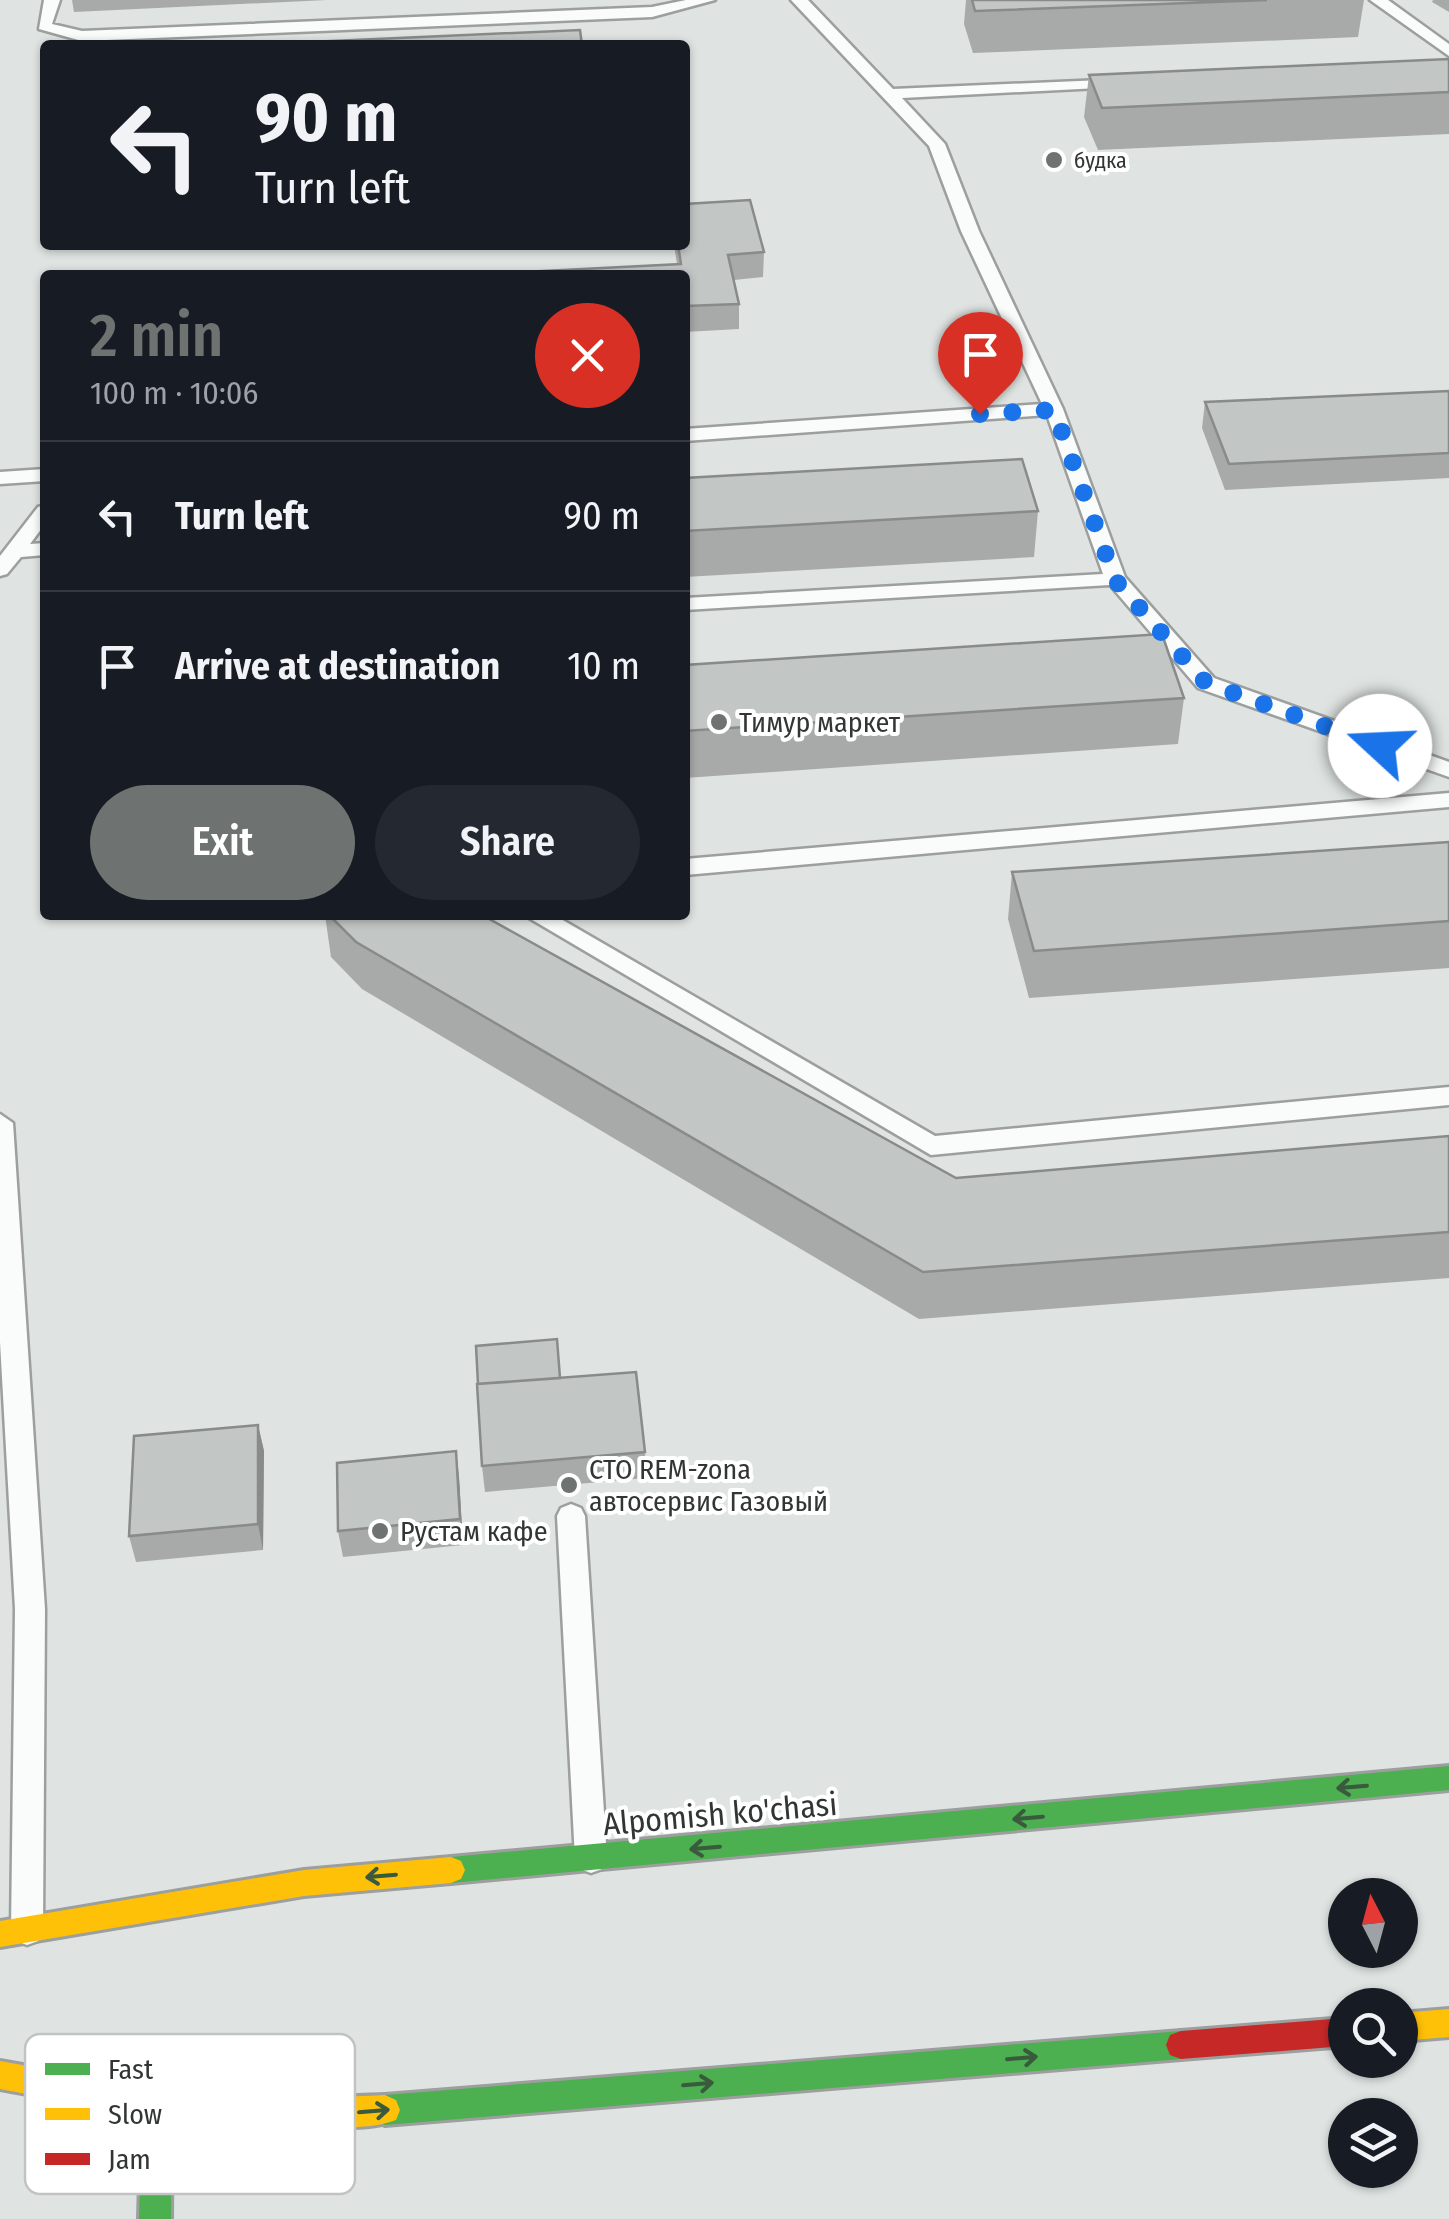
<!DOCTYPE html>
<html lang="en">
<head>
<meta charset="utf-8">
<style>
  body { margin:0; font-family:"Fira Sans Condensed",sans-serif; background:#242831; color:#f1f3f6; height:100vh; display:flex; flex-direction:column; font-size:38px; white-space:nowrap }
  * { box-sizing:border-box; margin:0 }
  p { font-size:32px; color:#9ea1a6 }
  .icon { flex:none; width:55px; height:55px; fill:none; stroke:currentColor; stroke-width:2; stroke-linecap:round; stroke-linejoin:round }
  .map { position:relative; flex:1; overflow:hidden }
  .sheet { position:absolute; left:40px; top:270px; width:650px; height:650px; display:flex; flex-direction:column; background:#171b24; border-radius:10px; box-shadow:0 2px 8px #0004 }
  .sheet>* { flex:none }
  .top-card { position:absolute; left:40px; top:40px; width:650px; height:210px; border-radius:10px; box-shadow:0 2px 8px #0004; background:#171b24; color:#f1f3f6; overflow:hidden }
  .needle { width:65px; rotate:354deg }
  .buttons { position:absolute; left:1328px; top:1878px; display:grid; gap:20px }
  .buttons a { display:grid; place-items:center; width:90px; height:90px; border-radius:50%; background:#171b24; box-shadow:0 2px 8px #0004; font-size:50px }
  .pin { position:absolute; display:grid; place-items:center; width:85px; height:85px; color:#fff; margin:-102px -42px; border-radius:50% 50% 50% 0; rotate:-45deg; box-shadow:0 0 10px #0007 }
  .pin .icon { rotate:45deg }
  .me { position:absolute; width:110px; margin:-55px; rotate:290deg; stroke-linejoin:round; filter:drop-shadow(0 0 8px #0008) }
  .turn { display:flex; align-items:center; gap:35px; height:210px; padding:0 50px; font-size:45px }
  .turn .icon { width:130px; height:130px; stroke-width:2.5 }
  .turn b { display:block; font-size:70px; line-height:85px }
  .round { display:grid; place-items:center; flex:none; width:105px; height:105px; border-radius:52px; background:#242831 }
  .summary { display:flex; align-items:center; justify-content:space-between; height:170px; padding:0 50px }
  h1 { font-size:60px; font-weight:600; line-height:75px; color:#6e7270 }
  .primary-button { display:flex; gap:20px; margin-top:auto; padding:20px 50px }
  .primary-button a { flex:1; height:115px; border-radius:60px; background:#6e7270; color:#fff; font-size:40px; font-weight:600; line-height:115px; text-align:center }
  .primary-button a+a { background:#242831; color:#f1f3f6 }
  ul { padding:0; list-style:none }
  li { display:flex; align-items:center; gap:30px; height:150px; padding:0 50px; border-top:2px solid #363941 }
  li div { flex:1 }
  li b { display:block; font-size:38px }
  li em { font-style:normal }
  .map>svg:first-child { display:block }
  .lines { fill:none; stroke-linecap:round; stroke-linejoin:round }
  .lane-casing { stroke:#9c9f9e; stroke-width:5 }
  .fast-casing { stroke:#9c9f9e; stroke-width:6 }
  .slow-casing { stroke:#9c9f9e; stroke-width:6 }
  .jam-casing { stroke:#9c9f9e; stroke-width:6 }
  .lane { fill:#fafbfb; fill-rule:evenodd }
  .fast { fill:#4caf50; fill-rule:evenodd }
  .slow { fill:#ffc107; fill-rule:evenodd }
  .jam { fill:#c62828; fill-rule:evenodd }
  .wall { fill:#a7aaa9 }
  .shaded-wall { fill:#888b8a }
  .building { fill:#c2c6c5; stroke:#888b8a; stroke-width:2.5 }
  .oneway { stroke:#395a3c }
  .route { stroke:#1a73e8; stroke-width:18; stroke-dasharray:0 32.4 }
  .poi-dot { fill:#6e7270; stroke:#fff; stroke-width:4 }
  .labels { text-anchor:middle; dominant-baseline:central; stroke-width:8; stroke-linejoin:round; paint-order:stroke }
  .far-poi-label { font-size:22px; fill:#313533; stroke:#fff; text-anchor:start }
  .poi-label { font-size:28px; fill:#313533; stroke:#fff; text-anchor:start }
  .near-street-label { font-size:32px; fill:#313533; stroke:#fff }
  .key { fill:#fff; stroke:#c1c2c2; stroke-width:2.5 }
  .key-label { font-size:28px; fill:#313533 }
</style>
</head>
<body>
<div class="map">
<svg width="1449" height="2219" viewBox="0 0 1449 2219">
  <rect width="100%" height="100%" fill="#dfe4e2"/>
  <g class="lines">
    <g class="lane-casing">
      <path id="lane" d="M44 0H60L52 24 82 31 652 7 686 0H715L652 17 82 41 39 29Z
        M791 0H808L893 89 1125 79 1127 82 1119 87 902 98 945 144 979 231 1063 409 1125 577 1214 678 1449 762V777L1198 688 1110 585 685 610V598L1103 574 1047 415 685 441V429L1042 404 961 231 929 146Z
        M1370 0H1388L1449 44V56Z
        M45 469V481L0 484V472Z
        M45 505V524L30 544 45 543V555L21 557 7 574 0 576V556L38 507Z
        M1449 793V807L685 875V859Z
        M524 915H554L935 1136 1449 1087V1105L931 1155Z
        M0 1114 13 1123 45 1609 43 1930 38 1941 27 1945 16 1941 11 1930 15 1609 0 1342Z
        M571 1504 581 1508 585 1516 607 1859 602 1869 591 1873 580 1869 575 1859 557 1516 561 1508Z"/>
    </g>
    <g class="fast-casing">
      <path id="fast" d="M1449 1766V1790L451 1883 441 1879 437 1870 441 1861 451 1857Z
        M1181 2031 1192 2035 1196 2045 1192 2055 1181 2059 385 2125 374 2120 370 2110 374 2100 385 2095Z
        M157 2089 168 2094 172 2104 171 2219H139L142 2104 146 2094Z"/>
    </g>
    <g class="slow-casing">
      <path id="slow" d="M451 1857 461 1861 465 1870 461 1879 451 1883 304 1896 0 1947V1921L304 1870Z
        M1449 2009V2037L1400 2041V2013Z
        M0 2061C128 2084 254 2102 385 2095L396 2100 400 2110 396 2120C373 2129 344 2127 320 2127 212 2127 106 2109 0 2089Z"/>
    </g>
    <g class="jam-casing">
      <path id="jam" d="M1345 2018V2046L1181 2059 1170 2055 1166 2045 1170 2035 1181 2031Z"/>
    </g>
    <use href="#lane" class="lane"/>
    <use href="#fast" class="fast"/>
    <use href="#slow" class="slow"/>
    <use href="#jam" class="jam"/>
  </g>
  <path class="wall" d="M72 0H327L74 12Z
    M966 0H1364L1358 37 973 53 964 24Z
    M1433 0H1449V12L1432 2Z
    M1449 59V134L1098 150 1084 117 1089 75Z
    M674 245 764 252 763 277 734 280 739 304V329L685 332V275L677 264Z
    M1449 391V478L1225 490 1202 428 1205 402Z
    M685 478 1038 511 1034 557 685 577Z
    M685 665 1184 698 1178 744 685 778Z
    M1449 842V968L1029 998 1008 919 1012 872Z
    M325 915H482L956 1178 1449 1136V1278L919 1319 362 989 331 957Z
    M560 1378 645 1452 646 1478 485 1492 482 1466Z
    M258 1425 264 1451 263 1550 136 1562 129 1536Z
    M459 1477 463 1545 343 1557 338 1531Z"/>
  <path class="shaded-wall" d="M258 1425 264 1451 263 1550 258 1524Z
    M456 1451 459 1477 463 1545 460 1519Z"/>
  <path class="building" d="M972 0H1267L975 11Z
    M580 30 582 45H310V42Z
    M1449 59V92L1102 108 1089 75Z
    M750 200 764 252 728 255 739 304 685 306V275H466L681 264 678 245H685V204Z
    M1449 391V453L1229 464 1205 402Z
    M1022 459 1038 511 685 531V478Z
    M1162 634 1184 698 685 731V665Z
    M1449 842V921L1034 951 1012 872Z
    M329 915H482L956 1178 1449 1136V1232L923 1272 356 942Z
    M557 1339 560 1378 478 1384 476 1346Z
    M636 1372 645 1452 482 1466 477 1384Z
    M258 1425V1524L129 1536 134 1436Z
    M456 1451 460 1519 338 1531 337 1463Z"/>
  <defs><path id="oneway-shaft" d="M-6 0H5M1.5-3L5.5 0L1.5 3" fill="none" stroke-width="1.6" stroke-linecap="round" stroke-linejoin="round" transform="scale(2.5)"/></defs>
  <g class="oneway">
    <use href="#oneway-shaft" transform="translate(1352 1787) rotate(175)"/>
    <use href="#oneway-shaft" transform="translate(1028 1818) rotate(175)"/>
    <use href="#oneway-shaft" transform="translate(705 1848) rotate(175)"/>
    <use href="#oneway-shaft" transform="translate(381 1876) rotate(175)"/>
    <use href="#oneway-shaft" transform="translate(1022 2058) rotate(-5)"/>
    <use href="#oneway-shaft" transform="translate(698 2084) rotate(-5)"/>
    <use href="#oneway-shaft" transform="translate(374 2111) rotate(-5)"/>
  </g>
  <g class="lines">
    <path class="route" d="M980 414 1054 410 1115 580 1206 683 1380 746"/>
  </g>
  <g class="poi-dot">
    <circle cx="1054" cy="160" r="10"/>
    <circle cx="719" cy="722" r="10"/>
    <circle cx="569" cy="1485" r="10"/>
    <circle cx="380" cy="1531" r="10"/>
  </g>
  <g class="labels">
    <g class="far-poi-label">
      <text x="1074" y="160">будка</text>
    </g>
    <g class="poi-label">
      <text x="739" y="722">Тимур маркет</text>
      <text x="589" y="1469">СТО REM-zona<tspan x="589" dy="32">автосервис Газовый</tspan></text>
      <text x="400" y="1531">Рустам кафе</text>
    </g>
    <g class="near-street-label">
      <text transform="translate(720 1814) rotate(-5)">Alpomish ko'chasi</text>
    </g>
  </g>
  <rect x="25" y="2034" width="330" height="160" rx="15" class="key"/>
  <rect x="45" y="2063" width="45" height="12" fill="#4caf50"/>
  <rect x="45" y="2108" width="45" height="12" fill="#ffc107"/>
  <rect x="45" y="2153" width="45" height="12" fill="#c62828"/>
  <g class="key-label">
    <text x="108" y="2079">Fast</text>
    <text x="108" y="2124">Slow</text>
    <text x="108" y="2169">Jam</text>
  </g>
</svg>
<div class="buttons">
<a><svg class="needle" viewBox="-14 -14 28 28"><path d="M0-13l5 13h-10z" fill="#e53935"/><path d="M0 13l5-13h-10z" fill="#9ea1a6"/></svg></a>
<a><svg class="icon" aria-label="search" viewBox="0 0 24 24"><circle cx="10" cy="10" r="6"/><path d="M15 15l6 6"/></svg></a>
<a><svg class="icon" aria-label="layers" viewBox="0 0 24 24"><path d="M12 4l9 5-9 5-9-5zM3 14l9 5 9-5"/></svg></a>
</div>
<div class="pin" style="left:980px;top:414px;background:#d93025"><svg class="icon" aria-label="arrive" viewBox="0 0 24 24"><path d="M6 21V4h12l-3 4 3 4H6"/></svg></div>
<svg class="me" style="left:1380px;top:746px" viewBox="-20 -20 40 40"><circle r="19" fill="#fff"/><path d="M0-13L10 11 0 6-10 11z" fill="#1a73e8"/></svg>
<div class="top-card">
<div class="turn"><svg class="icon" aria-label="left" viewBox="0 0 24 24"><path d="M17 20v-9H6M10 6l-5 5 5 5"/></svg><div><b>90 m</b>Turn left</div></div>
</div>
<section class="sheet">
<div class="summary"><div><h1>2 min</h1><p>100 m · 10:06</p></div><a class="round" style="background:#d93025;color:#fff"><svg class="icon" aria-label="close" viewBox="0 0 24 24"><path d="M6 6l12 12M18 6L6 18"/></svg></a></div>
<ul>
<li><svg class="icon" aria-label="left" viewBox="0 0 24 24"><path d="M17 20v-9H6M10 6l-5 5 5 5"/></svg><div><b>Turn left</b></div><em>90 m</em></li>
<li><svg class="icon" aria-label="arrive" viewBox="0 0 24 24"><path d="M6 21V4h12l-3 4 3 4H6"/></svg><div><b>Arrive at destination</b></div><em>10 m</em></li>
</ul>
<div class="primary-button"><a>Exit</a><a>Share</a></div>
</section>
</div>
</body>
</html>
